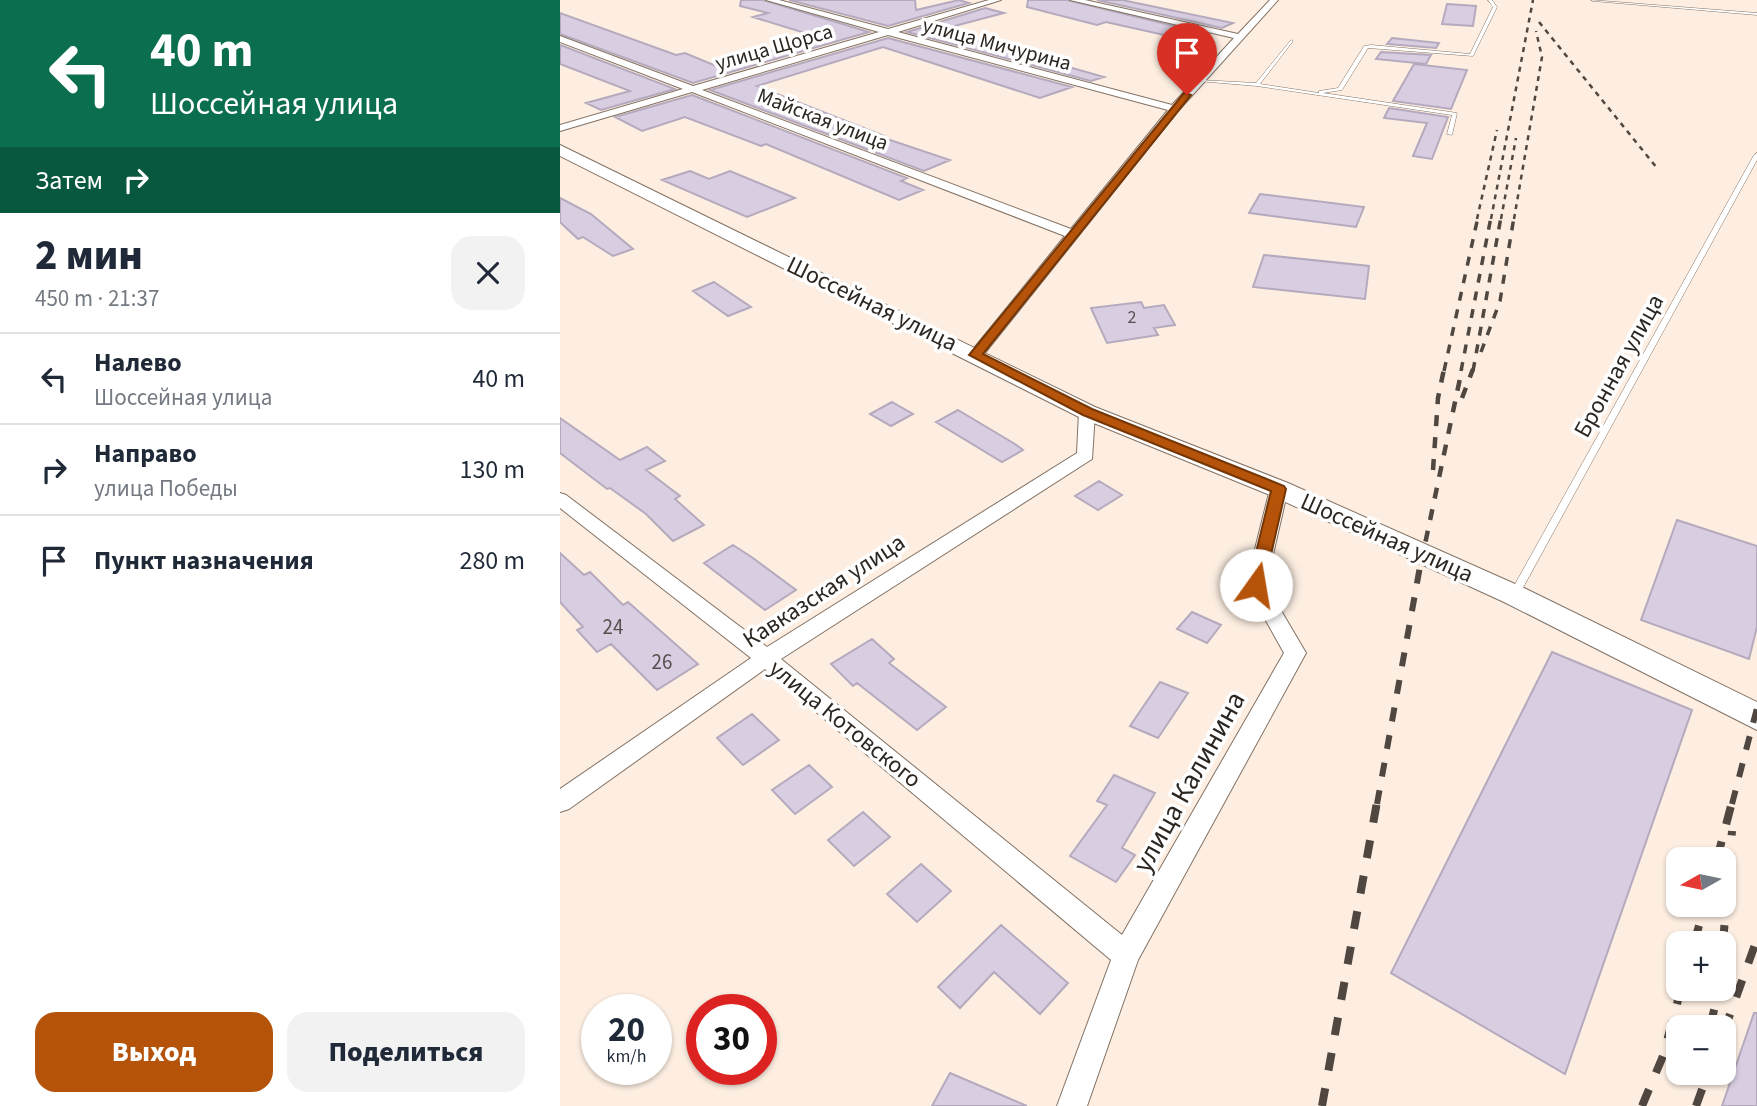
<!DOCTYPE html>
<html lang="ru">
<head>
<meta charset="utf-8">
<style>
  body { margin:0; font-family:"Source Sans 3",sans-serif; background:#f2f2f3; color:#1f2937; height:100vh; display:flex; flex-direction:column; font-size:26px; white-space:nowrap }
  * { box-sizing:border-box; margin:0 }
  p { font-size:23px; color:#747a83 }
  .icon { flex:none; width:38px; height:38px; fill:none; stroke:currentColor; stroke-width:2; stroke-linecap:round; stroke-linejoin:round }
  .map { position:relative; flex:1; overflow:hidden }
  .panel { display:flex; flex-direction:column; background:#fff; width:560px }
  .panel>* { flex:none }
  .top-card { background:#0b6e4f; color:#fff; overflow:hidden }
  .needle { width:46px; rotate:261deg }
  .controls { position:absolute; left:1106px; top:847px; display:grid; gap:14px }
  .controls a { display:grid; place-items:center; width:70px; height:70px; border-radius:14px; background:#fff; box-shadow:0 2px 5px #0004; font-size:35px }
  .speed { position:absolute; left:21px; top:994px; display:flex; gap:14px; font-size:35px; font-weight:700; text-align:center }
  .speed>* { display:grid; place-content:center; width:91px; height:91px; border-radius:50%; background:#fff; box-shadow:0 2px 5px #0004; line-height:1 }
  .speed small { font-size:18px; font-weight:400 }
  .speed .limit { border:10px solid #d22; background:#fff; color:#111 }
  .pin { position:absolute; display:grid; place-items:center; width:60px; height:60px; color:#fff; margin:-72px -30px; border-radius:50% 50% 50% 0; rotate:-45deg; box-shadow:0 0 7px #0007 }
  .pin .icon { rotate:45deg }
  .me { position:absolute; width:77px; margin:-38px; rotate:13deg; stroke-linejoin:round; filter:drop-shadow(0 0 5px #0008) }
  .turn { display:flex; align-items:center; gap:24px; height:147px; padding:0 35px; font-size:32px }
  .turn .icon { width:91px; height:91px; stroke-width:2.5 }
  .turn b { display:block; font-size:49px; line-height:60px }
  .then { display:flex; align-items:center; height:66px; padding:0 35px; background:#0003; gap:14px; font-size:26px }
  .round { display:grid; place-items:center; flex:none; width:74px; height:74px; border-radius:21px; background:#f2f2f3 }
  .overview { display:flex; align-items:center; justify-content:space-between; height:119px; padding:0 35px }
  h1 { font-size:42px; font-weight:800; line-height:52px }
  .action { display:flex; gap:14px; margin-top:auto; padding:14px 35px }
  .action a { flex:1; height:80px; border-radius:21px; background:#b45309; color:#fff; font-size:28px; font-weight:800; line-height:80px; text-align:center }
  .action a+a { background:#f2f2f3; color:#1f2937 }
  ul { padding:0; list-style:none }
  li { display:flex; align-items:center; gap:21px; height:91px; padding:0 35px; border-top:2px solid #e0e1e3 }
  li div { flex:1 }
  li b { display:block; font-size:26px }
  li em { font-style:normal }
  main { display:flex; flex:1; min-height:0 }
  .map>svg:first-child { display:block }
  .building { fill:#d8cde1; stroke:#b5aabd; stroke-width:2 }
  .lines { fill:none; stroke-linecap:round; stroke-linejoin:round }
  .lane-casing { stroke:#837264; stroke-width:1 }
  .street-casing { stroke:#837264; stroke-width:2 }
  .secondary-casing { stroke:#837264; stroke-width:2 }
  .lane { fill:#fff; fill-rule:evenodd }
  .street { fill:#fff; fill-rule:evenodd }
  .secondary { fill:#fff; fill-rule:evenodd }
  .rail-far4 { stroke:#504740; stroke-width:2.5; stroke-dasharray:5 5; stroke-linecap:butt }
  .rail-far3 { stroke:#504740; stroke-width:3.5; stroke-dasharray:9 9; stroke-linecap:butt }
  .rail-far2 { stroke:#504740; stroke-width:4.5; stroke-dasharray:11 11; stroke-linecap:butt }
  .rail-far1 { stroke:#504740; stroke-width:6; stroke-dasharray:14 14; stroke-linecap:butt }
  .rail { stroke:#504740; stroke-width:8; stroke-dasharray:18 18; stroke-linecap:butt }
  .route { fill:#b45309; stroke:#753606; stroke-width:2 }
  .labels { text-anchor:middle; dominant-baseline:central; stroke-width:7; stroke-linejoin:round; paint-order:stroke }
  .far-number-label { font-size:18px; fill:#585050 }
  .far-street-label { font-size:21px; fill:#2d2620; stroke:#fefefe }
  .number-label { font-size:21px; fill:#585050 }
  .street-label { font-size:24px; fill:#2d2620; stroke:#fefefe }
  .near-street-label { font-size:28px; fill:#2d2620; stroke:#fefefe }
</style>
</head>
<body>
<main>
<section class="panel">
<div class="top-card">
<div class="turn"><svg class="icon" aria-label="left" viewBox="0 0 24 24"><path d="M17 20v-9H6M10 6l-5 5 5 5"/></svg><div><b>40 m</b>Шоссейная улица</div></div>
<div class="then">Затем<svg class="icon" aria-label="right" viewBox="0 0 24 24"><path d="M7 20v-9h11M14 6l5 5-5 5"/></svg></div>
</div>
<div class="overview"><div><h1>2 мин</h1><p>450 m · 21:37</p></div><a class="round"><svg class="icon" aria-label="close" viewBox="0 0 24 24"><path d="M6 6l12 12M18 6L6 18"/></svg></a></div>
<ul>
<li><svg class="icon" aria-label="left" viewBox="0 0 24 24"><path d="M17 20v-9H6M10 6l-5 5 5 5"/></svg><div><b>Налево</b><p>Шоссейная улица</p></div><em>40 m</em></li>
<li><svg class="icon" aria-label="right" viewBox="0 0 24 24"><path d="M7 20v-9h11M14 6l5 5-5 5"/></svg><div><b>Направо</b><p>улица Победы</p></div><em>130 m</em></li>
<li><svg class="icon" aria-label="arrive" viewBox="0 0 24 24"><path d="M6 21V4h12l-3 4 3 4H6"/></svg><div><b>Пункт назначения</b></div><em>280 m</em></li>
</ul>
<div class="action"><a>Выход</a><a>Поделиться</a></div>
</section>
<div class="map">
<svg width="1197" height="1106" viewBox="0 0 1197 1106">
  <rect width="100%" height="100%" fill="#fdeee1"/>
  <path class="building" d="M181 0H203L309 32 133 83 0 34V13L116 55 125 53 156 66 258 37 193 17 208 13 180 6Z
    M229 0H355L356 10 399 0 409 3 328 26Z
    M468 0H507L647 34 631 41 546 22 537 25 467 7Z
    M537 0H562L673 23 662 28Z
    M887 4 916 6 913 26 882 24Z
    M425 8 444 13 379 30 544 77 531 81 347 32Z
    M328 38 512 87 480 98 323 47 197 86 324 136 321 137 390 160 364 171 150 90Z
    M832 38 879 43 876 48 827 44Z
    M0 45 115 89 41 110 26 103 70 91 0 64Z
    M821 52 871 55 866 64 816 59Z
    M854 64 907 70 891 109 833 101Z
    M132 95 347 178 341 181 363 190 339 200 206 144 201 146 125 117 82 131 55 117Z
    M829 108 888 117 872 159 853 156 867 123 824 118Z
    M130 171 149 179 170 171 235 198 187 217 102 180Z
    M700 194 804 207 796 227 689 213Z
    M0 198 31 214 73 249 53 256 23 237 18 239 0 222Z
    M704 255 809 266 805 299 693 287Z
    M154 282 191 307 168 316 133 291Z
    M581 302 584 308 604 305 615 325 594 328 598 335 547 343 531 308Z
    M332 402 353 414 331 426 310 414Z
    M398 410 455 444 463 450 442 462 376 422Z
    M0 418 60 460 87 447 105 461 86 470 120 496 115 499 144 525 113 541 86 514 50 488 47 489 0 453Z
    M539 481 562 495 538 510 515 496Z
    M1117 520 1197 546V627L1189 659 1081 620Z
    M173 545 193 558 236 590 205 610 144 563Z
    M0 553 24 575 30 572 63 605 68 602 138 664 97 690 51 644 37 652 17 630 23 627 0 602Z
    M632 612 661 625 647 643 617 629Z
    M312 639 334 659 329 663 386 707 357 730 297 683 293 686 271 664Z
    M992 652 1132 710 1005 1074 831 973Z
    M600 682 628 693 598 738 570 726Z
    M192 714 219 740 183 765 157 738Z
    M249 765 272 787 235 814 212 790Z
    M554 775 595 793 562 848 575 855 556 882 510 856 547 805 537 801Z
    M303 812 330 837 294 866 268 840Z
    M361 864 391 891 357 922 327 894Z
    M441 925 508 983 480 1014 434 972 400 1008 378 987Z
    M1194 1013H1197V1106H1162Z
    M390 1073 467 1106H372Z"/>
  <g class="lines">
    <g class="lane-casing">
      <path id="lane" d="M928 0H932L937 7 913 56 808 48 782 90 763 93 897 113 892 135 887 134 892 115 697 86 638 81 640 80 696 83 731 40 733 41 700 84 759 93V91L778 88 804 46 811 45 910 54 933 7Z
        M1031 0 1197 13V15L1033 1Z
        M1197 153V160L959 595 958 597H950L949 595 1194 155Z"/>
    </g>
    <g class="street-casing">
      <path id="street" d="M206 0H219L328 29 429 0H441L338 32 612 105 674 38 510 0H525L678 34 710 0H718L618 111 421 358 416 360 408 355 411 352 505 236 132 92 0 131V125L123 89 0 42V36L133 86 319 32ZM328 35 608 110 511 229 142 90Z
        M527 407 535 412 532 459 221 659 562 935 724 653 686 585 710 489 719 483 728 489 706 585 746 653 578 960 527 1106H497L551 960 205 669 9 809 0 812V789L191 658 0 508V493L6 495 207 647 517 453 519 412Z"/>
    </g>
    <g class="secondary-casing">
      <path id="secondary" d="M0 145 535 407 728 483 964 588 1197 702V730L944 602 710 495 519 417 0 156Z"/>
    </g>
    <use href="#lane" class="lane"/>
    <use href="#street" class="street"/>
    <use href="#secondary" class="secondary"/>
    <path class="rail-far4" d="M979 22 1097 168
      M917 219 937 130
      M931 219 973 0
      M941 219 956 138
      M954 219 982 57 976 31"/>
    <path class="rail-far3" d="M921 352 940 301 954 217
      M884 371 918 217
      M901 371 931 217
      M913 371 941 217"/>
    <path class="rail-far2" d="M902 398 913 369
      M873 470 878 398 884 369
      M861 563 902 369"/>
    <path class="rail-far1" d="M817 804 861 561
      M1172 804 1197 708"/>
    <path class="rail" d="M1157 859 1172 802
      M1134 943 1145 905
      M1163 943 1172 831
      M1150 1027 1159 989
      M1164 1031 1197 939
      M762 1106 817 802
      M1082 1106 1103 1056 1121 989
      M1136 1106 1148 1073"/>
  </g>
  <path class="route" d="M624 93 631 95 423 354 532 409 724 486 726 489 704 585 696 591 688 585 711 491 523 415 409 355Z"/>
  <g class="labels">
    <g class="far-number-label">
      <text x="572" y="317">2</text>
    </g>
    <g class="far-street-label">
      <text transform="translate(437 44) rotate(15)">улица Мичурина</text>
      <text transform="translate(214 47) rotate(-16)">улица Щорса</text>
      <text transform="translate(263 119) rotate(21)">Майская улица</text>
    </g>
    <g class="number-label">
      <text x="53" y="627">24</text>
      <text x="102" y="662">26</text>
    </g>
    <g class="street-label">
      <text transform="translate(312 304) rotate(26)">Шоссейная улица</text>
      <text transform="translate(1059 366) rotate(-61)">Бронная улица</text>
      <text transform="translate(827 538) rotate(24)">Шоссейная улица</text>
      <text transform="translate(264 591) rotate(-33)">Кавказская улица</text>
      <text transform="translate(285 724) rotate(39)">улица Котовского</text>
    </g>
    <g class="near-street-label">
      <text transform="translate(629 782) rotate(-61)">улица Калинина</text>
    </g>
  </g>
</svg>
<div class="controls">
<a><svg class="needle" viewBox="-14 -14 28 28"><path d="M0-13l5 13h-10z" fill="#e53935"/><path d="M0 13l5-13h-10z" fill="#747a83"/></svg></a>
<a>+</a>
<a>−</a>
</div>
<div class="speed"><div>20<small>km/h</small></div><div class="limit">30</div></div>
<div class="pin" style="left:627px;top:95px;background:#d93025"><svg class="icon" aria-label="arrive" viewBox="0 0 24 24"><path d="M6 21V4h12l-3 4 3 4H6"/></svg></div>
<svg class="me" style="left:696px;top:585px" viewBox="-20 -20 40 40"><circle r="19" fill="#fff"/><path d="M0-13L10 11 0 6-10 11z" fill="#b45309"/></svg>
</div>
</main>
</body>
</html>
